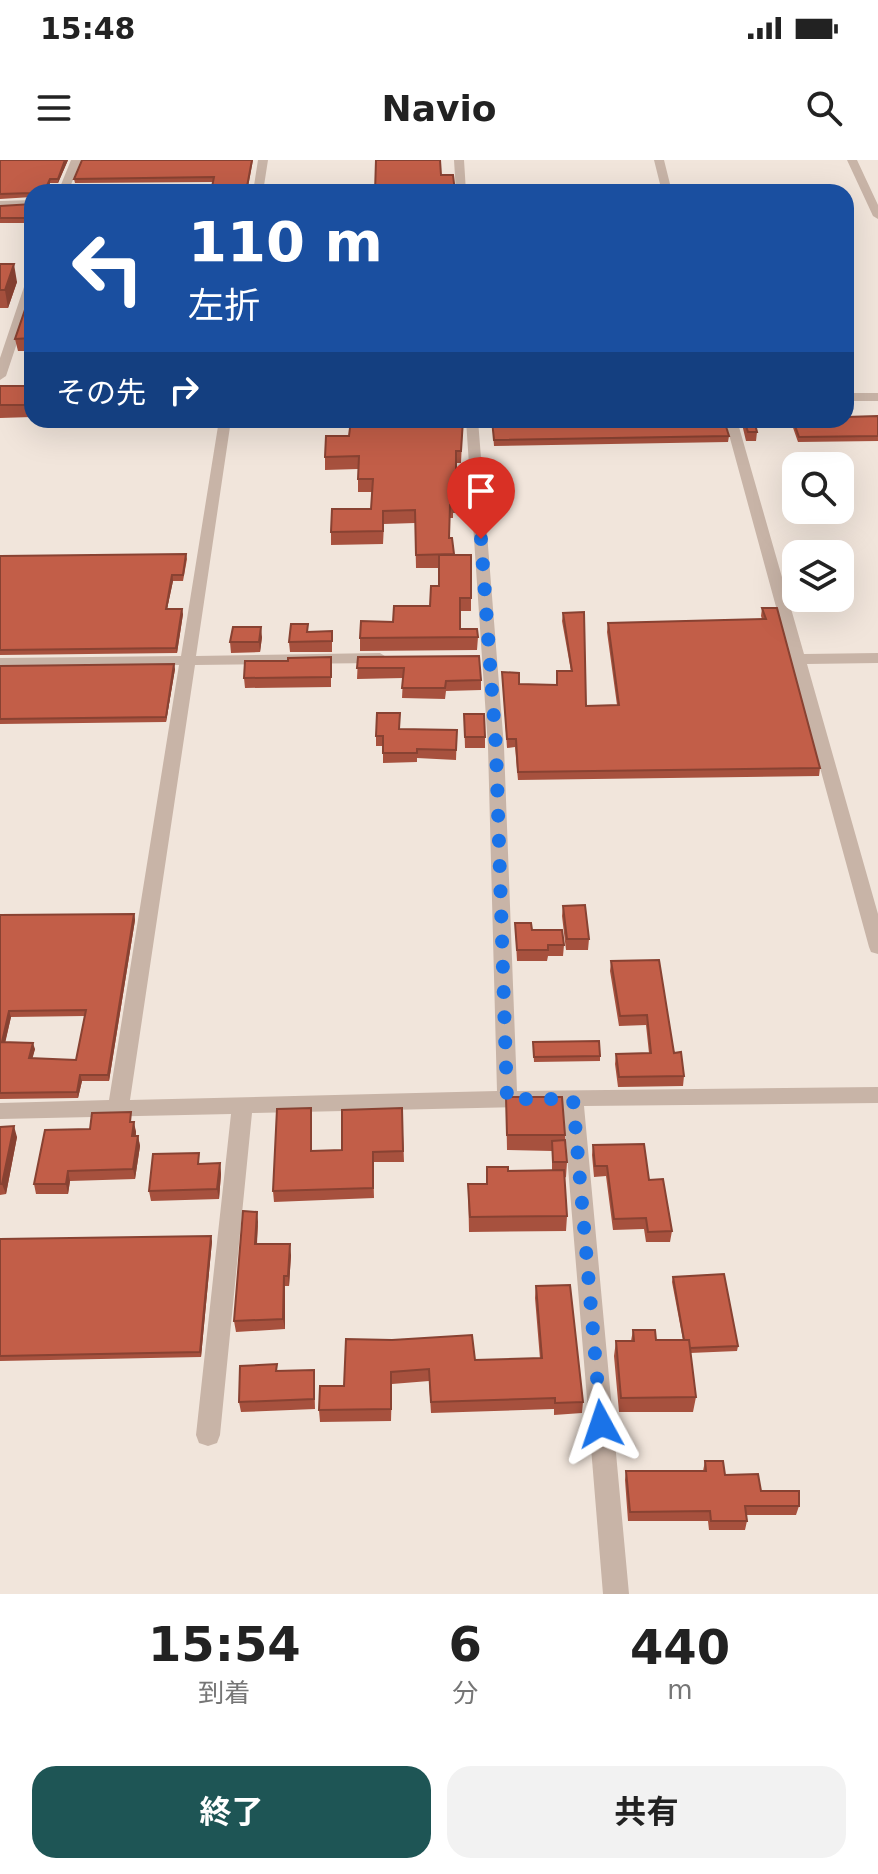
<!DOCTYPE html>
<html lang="ja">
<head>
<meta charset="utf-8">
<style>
  body { margin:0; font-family:"DejaVu Sans","Noto Sans JP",sans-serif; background:#f2f2f2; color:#222; height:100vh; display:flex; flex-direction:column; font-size:30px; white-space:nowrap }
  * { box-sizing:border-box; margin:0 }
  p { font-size:26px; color:#767676 }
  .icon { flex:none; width:44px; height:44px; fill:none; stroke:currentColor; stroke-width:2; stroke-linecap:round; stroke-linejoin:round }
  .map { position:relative; height:1434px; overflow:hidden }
  .panel { display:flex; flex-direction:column; background:#fff; flex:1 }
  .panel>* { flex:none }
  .banner { position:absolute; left:24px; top:24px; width:830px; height:244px; border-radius:24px; box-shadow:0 8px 32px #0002; background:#1a4fa0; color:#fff; overflow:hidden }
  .fabs { position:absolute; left:782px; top:292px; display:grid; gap:16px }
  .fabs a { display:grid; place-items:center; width:72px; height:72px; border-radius:16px; background:#fff; box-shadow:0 8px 32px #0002; font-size:40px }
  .pin { position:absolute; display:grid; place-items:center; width:68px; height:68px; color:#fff; margin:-82px -34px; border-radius:50% 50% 50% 0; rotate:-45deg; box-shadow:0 0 8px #0007 }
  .pin .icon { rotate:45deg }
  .me { position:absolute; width:88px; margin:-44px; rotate:355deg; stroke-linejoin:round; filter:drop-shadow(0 0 6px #0008) }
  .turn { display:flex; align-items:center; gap:28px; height:168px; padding:0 32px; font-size:36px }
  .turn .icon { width:104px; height:104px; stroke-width:2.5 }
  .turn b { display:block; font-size:56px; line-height:68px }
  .then { display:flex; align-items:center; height:76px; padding:0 32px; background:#0003; gap:16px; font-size:30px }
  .eta { display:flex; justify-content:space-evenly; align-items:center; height:136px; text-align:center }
  .eta b { font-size:48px; font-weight:700; line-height:56px }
  .primary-button { display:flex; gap:16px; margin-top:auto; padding:16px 32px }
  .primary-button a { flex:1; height:92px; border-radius:24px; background:#1e5555; color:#fff; font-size:32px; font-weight:700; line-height:92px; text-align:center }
  .primary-button a+a { background:#f2f2f2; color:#222 }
  .status { display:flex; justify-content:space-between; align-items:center; height:56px; padding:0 40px; background:#fff; direction:ltr }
  .status svg { height:22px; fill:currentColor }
  header { display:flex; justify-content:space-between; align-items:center; height:104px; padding:0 32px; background:#fff; font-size:36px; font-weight:700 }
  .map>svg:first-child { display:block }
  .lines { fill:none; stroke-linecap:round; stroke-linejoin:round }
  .minor { fill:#c8b4a7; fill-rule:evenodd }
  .wall { fill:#a7513e; fill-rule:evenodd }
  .shaded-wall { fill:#884232 }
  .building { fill:#c25e48; stroke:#884232; stroke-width:2; fill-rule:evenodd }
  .route { stroke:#1a73e8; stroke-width:14; stroke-dasharray:0 25.2 }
</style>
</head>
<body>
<div class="status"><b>15:48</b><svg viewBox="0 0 49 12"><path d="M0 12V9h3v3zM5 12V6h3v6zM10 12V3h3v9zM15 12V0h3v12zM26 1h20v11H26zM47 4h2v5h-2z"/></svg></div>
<header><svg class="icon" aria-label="menu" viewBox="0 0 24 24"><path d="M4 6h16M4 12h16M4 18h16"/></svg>Navio<svg class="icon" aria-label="search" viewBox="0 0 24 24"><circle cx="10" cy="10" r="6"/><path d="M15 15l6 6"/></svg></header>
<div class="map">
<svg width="878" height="1434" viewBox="0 0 878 1434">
  <rect width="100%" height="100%" fill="#f1e5db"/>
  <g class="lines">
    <path class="minor" d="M71 0H81L68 32H58Z
      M258 0H268L263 32H253Z
      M454 0H464L466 32H456Z
      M654 0H664L672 32H662Z
      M847 0H857L878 45V59L873 56Z
      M32 40V46L0 47V41Z
      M32 118V138L6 216 0 220V198L26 121Z
      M846 233H878V241H846Z
      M219 260H231L196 496 380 493 388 498 380 503 195 505 130 940 497 931 488 587 466 260H478L504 587 517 931 878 927V943L584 946 629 1434H603L563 946 252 953 220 1275 217 1283 208 1286 199 1283 196 1275 231 954 0 959V943L109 940 179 505 0 508V498L181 496Z
      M725 260H737L804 494 878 493V503L807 504 878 754V794L871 792 869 787Z"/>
  </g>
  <path class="wall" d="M0 0H68L58 23H50L47 32H32V37L0 39Z
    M253 0 247 32H211L213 22 75 23 74 19Z
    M32 44V63H0V46Z
    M0 104 17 122 8 148H0Z
    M32 138V191H18L15 179Z
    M32 221V257L0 258V226H30Z
    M878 256V281L798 282 791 262 792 260H846Z
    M463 260 461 303H456V323L469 340V353H453V358H450V378L454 395H471V451H460V469L478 477 477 490 360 491V478L430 446 439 426V408H416L415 363 384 364 383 384 331 385V372L371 349 372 332H358V309L325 310V297Z
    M492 260 729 276 728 282 494 286Z
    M741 260H754L757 272 756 281H746Z
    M186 394 187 399 183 421H173L167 449 183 454 177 493 0 495V396Z
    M762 448 820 608 819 616 518 620 515 587 507 588 502 512 519 524 556 525 571 511 562 461 563 453 586 546 617 545 607 472 608 463 762 459 761 456Z
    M332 471V492H290L289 482 308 472Z
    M262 477 260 492 231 493 230 482Z
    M331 497V527L245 528 244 518Z
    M358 497 481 520V530L446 531 445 539 402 538 403 518 357 519Z
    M0 506 175 509 166 562 0 564Z
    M464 554 485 577V588H465Z
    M400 569 457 570 456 600 417 598V602L383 603V586H376V576Z
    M563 746 589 779 588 790H566L562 756Z
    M134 754 135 760 109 921H82L78 938 0 939V755ZM85 856 76 900 32 898 35 889 5 882 11 857Z
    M515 763 564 785 563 796H548L547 801H517Z
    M611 801 674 893 684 916 683 926 618 927 615 904 616 894 649 893 646 865 619 866 610 811Z
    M533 882 600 896V901L534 902Z
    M506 937 565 975 567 1002 566 1017 564 1018 567 1056 566 1071 469 1072 468 1024H486L487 1007 508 1011 552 1010V991L507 990Z
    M402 948 404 1002H373L374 1038 274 1042 273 1031 312 959V991L342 990Z
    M133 962 136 972V976H138L140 986 135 1019 70 1021 68 1034H36L34 1024 90 969Z
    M0 967 17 977 6 1034 0 1035Z
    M593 985 649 1020 672 1071 670 1082H646L644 1069 613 1070 606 1016 594 1017 592 995Z
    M220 1003 221 1014 219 1039 151 1041 149 1031 200 1004Z
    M258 1062 257 1084 291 1095 289 1126H285V1169L236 1172 234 1161Z
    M0 1079 212 1081 201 1197 0 1201Z
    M673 1117 738 1186 737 1191 690 1193 696 1237 693 1252H619L614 1196 616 1181H631L633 1170 656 1180H683L672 1122Z
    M536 1126 583 1242 582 1253 554 1255V1249L431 1253 429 1221 392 1224 391 1261 320 1262 319 1250 344 1226 346 1179 475 1200 540 1199 535 1138Z
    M314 1210 315 1249 241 1252 239 1242 278 1211Z
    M705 1301 725 1315 761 1331 799 1346 796 1355H747V1361L745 1370H709L708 1361H628L625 1320 626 1311H703Z"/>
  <path class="shaded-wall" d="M65 0H68L58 23V19Z
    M50 19V23L47 32H44Z
    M14 104 17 122 8 148 5 130Z
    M172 415 173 421 166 454V449Z
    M182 449 183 454 177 493 176 488Z
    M261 467 262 477 260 492 259 482Z
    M174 504 175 509 166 562V557Z
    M134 754 135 760 109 921 108 915Z
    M9 851 11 857 4 888 2 882Z
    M33 883 35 889 31 904 29 898Z
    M80 915 82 921 78 938 77 932Z
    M134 962 136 972 134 986 132 976Z
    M14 966 17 977 6 1034 2 1024Z
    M138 976 140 986 135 1019 133 1009Z
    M220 1003 221 1014 219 1039 217 1029Z
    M68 1011 70 1021 68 1034 66 1024Z
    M257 1052 258 1062 256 1095 255 1084Z
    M211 1076 212 1081 201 1197 200 1192Z
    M290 1084 291 1095 289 1126 288 1116Z
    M284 1116 285 1126V1169L283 1159Z"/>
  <path class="building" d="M0 0H65L58 19H50L44 32H32V35L31 33 0 34Z
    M82 0H252L246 32H211L214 17 74 19Z
    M376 0H440L441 15H453L455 32H375Z
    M32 44V58H0V46Z
    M0 104H14L5 130H0Z
    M29 138H32V178L15 179Z
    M32 221V245H0V226H30Z
    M878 256V276L799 277 793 260H846V257Z
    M351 260H463L461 291H456V323H468L469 340H453V345H450L449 378H452L454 394 416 395 415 350 383 351V371L331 372 332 349H371L373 319H358L359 296 325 297 326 276H349Z
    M492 260H724L729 276 494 280Z
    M744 260H754L757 272H748Z
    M186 394 183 415H172L166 449H182L176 488 0 490V396Z
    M439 395H471V438H460V469H477L478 477 360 478 361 461 393 462 394 446H430L431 426H439Z
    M762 448H777L820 608 518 612 516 579H507L502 512 519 513V524L557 525V511H572L563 453 584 452 586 546 619 545 608 463 766 459Z
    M291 464H308L307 472 332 471V481L289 482Z
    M233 467H261L259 482H230Z
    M479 496 481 520 446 521 445 528H402L404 508H357L358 497Z
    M331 497V517L244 518 245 501H288V498Z
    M174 504 166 557 0 559V506Z
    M377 553H400L399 569 457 570 456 590 417 589V593H383V576H376Z
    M464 554H484L485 577H465Z
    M585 745 589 779H567L563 746Z
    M134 754 108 915H80L77 932 0 933V755ZM86 850 76 900 29 898 33 883 2 882 9 851Z
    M515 763H531L532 770H562L564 785H548V790H517Z
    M659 800 674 893 681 892 684 916 619 917 616 894 651 893 647 855 620 856 611 801Z
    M599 881 600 896 534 897 533 882Z
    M506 937H562L565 975H507Z
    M311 948V991L342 990V950L402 948 403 991 373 992V1028L273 1031 277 949Z
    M131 952 130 962H134L132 976H138L133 1009 68 1011 66 1024H34L45 970 90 969 92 953Z
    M14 966 2 1024H0V967Z
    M565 980 567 1002H553L552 981Z
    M644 984 649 1020 663 1019 672 1071 648 1072 646 1058 614 1059 607 1006H595L593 985Z
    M199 993 198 1004 220 1003 217 1029 149 1031 153 994Z
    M487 1007H508V1011L564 1010 567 1056 470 1057 468 1024H487Z
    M243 1051 257 1052 255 1084H290L288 1116H284L283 1159 234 1161Z
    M211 1076 200 1192 0 1196V1079Z
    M724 1114 738 1186 690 1188 689 1180H684L673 1117Z
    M570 1125 583 1242 555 1243V1238L431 1242 429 1209 391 1212V1249L319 1250 320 1226H344L346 1179 392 1180 472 1175 475 1200 542 1198 536 1126Z
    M633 1170H655L656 1180H689L696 1237 621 1238 616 1181H634Z
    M277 1204 276 1211 314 1210V1239L239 1242 240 1206Z
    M705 1301H723L725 1315 758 1314 761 1331H799V1346H745L747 1361H711L710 1351 630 1352 626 1311H706Z"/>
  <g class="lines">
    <path class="route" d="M481 379 496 587 507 939H573L601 1264"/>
  </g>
</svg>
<div class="fabs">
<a><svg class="icon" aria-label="search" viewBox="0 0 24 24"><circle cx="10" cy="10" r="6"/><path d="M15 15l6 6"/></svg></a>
<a><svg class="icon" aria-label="layers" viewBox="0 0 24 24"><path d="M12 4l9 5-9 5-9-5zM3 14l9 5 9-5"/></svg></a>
</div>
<div class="pin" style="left:481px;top:379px;background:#d93025"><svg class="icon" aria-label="arrive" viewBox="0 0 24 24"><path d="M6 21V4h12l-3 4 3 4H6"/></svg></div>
<svg class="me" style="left:601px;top:1264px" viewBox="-20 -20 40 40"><path d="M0-17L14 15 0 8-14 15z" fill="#1a73e8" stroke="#fff" stroke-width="4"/></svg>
<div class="banner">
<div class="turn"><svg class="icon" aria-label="left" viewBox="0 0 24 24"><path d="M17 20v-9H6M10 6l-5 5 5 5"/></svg><div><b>110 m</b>左折</div></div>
<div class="then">その先<svg class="icon" aria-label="right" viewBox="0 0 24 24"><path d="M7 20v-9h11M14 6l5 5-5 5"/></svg></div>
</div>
</div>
<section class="panel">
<div class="eta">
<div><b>15:54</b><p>到着</p></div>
<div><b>6</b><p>分</p></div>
<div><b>440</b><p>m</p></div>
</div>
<div class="primary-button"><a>終了</a><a>共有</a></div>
</section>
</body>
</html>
